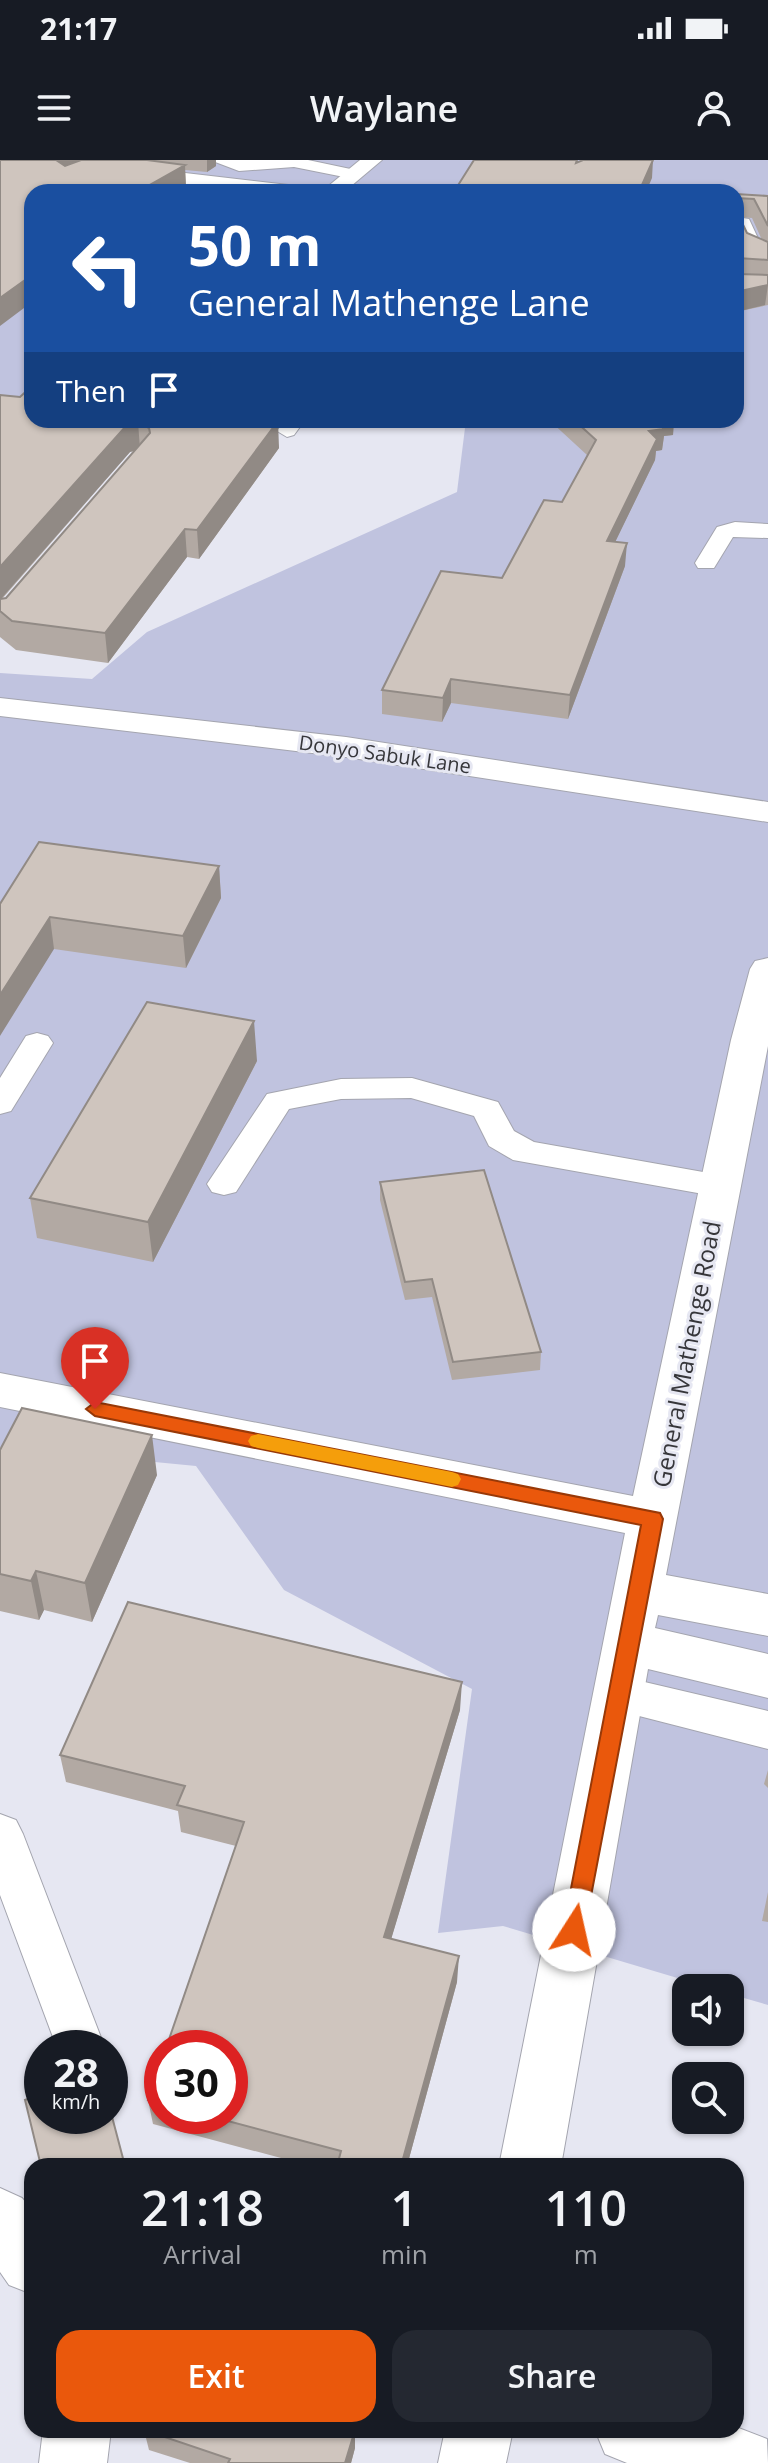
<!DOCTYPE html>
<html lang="en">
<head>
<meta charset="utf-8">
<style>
  body { margin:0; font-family:"Open Sans",sans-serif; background:#242831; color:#f1f3f6; height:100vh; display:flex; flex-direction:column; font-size:30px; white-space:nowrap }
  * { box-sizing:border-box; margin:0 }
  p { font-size:26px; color:#9ea1a6 }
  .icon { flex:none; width:44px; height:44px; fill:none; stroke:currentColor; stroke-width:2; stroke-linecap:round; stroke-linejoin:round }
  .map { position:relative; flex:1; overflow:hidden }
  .sheet { position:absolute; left:24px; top:1998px; width:720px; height:280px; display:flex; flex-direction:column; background:#171b24; border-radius:24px; box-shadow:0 2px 6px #0004 }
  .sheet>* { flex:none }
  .guide { position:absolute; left:24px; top:24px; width:720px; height:244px; border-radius:24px; box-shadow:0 2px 6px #0004; background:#1a4fa0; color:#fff; overflow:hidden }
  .tools { position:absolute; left:672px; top:1814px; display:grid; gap:16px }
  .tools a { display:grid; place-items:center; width:72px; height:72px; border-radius:16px; background:#171b24; box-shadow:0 2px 6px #0004; font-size:40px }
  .speed { position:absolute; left:24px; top:1870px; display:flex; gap:16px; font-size:40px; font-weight:700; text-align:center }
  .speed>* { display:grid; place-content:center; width:104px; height:104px; border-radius:50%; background:#171b24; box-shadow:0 2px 6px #0004; line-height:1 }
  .speed small { font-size:20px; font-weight:400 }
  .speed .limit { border:12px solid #d22; background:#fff; color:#111 }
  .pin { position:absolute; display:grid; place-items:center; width:68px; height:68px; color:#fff; margin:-82px -34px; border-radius:50% 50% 50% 0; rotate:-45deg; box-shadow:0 0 8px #0007 }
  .pin .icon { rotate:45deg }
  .me { position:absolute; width:88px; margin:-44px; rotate:10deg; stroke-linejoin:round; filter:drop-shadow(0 0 6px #0008) }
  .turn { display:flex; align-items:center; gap:28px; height:168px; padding:0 32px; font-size:36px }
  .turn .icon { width:104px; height:104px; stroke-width:2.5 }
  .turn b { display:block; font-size:56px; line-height:68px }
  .then { display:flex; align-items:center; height:76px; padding:0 32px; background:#0003; gap:16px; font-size:30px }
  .eta { display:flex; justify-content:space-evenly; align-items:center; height:136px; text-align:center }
  .eta b { font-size:48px; font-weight:600; line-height:56px }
  .action { display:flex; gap:16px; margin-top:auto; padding:16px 32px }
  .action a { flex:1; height:92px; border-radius:24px; background:#ea580c; color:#fff; font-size:32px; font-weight:600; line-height:92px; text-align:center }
  .action a+a { background:#242831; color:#f1f3f6 }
  .status { display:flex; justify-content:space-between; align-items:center; height:56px; padding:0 40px; background:#171b24; direction:ltr }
  .status svg { height:22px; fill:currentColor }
  header { display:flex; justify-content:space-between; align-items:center; height:104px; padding:0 32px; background:#171b24; font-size:36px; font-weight:600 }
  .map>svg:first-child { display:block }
  .green { fill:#c0c3df }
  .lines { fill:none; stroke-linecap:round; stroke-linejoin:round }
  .service-casing { stroke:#a4a5af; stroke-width:2 }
  .minor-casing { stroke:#a4a5af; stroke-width:2 }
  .service { fill:#fff; fill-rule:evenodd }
  .minor { fill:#fff; fill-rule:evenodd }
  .wall { fill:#b2a9a3; fill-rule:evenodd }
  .shaded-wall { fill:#918a85 }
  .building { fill:#cfc5be; stroke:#918a85; stroke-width:2 }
  .route { fill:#ea580c; stroke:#983908; stroke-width:2 }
  .slow { fill:#f59e0b }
  .labels { text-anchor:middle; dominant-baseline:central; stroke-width:6; stroke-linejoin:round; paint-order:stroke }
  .far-street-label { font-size:20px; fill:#36363a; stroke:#e6e7f2 }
  .street-label { font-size:24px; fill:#36363a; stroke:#e6e7f2 }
</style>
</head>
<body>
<div class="status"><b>21:17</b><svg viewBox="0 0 49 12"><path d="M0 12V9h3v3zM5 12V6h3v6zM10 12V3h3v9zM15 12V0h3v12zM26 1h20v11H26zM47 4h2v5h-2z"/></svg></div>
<header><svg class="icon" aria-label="menu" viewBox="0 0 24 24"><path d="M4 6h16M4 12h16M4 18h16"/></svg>Waylane<svg class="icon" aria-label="person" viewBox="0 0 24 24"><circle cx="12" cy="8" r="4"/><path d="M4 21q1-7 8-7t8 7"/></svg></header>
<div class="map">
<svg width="768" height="2303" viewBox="0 0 768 2303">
  <rect width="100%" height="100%" fill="#e6e7f2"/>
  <path class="green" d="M0 0H768V1845L730 1834V1828H711L503 1766 438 1773 472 1529 284 1430 196 1306 0 1287V513L92 519 147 472 457 332 466 260H736V32H32V232L0 252Z"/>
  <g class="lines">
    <g class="service-casing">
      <path id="service" d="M210 0H308L360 11 362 14 354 19 294 7 239 11Z
        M743 58 749 59 762 87 768 89V100L746 90 736 67 737 59Z
        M285 260H305L294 275 287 277 277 271Z
        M735 362 768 364V378L733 377 714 408H698L695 403 717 367Z
        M37 873 48 876 53 883 11 951 0 954V918L26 876Z
        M412 918 498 942 514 971 534 982 720 1015 732 1018 737 1026 732 1034 720 1037 513 1000 489 986 474 956 411 938 341 939 289 949 236 1032 224 1035 212 1032 207 1024 267 934 341 919Z
        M619 1516 768 1551V1589L604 1547 598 1534 604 1521Z
        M0 1654 16 1660 23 1674 105 1888H57L0 1735Z"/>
    </g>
    <g class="minor-casing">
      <path id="minor" d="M360 0H382L344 32H321Z
        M125 6 297 26 307 32H245L118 16 115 12Z
        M0 538 346 577 768 642V662L346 597 0 556Z
        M768 798V886L666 1415 768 1434V1476L658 1455 655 1468 768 1494V1538L648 1509 561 2006H499L625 1373 0 1247V1213L633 1336 731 880 750 809 755 801Z
        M0 2028 22 2038 32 2050V2134L9 2125 0 2112Z
        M736 2267 767 2279 768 2303H627L605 2294 595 2270H736Z
        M43 2270H111L107 2303H39Z
        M445 2270H513L506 2303H438Z"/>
    </g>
    <use href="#service" class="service"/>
    <use href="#minor" class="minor"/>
  </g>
  <path class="wall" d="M0 0H216V6L207 12 185 10 186 28 32 32Z
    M736 34 768 36V145L736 152ZM739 57 752 58 762 80 747 73Z
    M0 235 32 260H273L279 288 199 399 187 397 108 503 16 490 0 477ZM134 291 6 438 2 439 130 292Z
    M549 260H674L673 275 664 276 662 290 656 291 655 300 615 382 625 406 568 559 451 543 442 562 382 554V530L502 418 562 342 587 295Z
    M219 706 221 738 186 808 54 789 0 744Z
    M257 901 153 1102 37 1078 30 1038Z
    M380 1022 541 1192 540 1210 452 1220 432 1137 405 1140 380 1040Z
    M0 1290 157 1315 92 1462 44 1450 39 1460 0 1451Z
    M460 1550 391 1779 457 1822 407 2006H311L153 1964 148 1940 162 1900V1956H230L236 1686 181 1672 178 1651 66 1622 60 1595Z
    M768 1610V1628L764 1624Z
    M768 1732V1762L762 1761Z
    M144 2270 355 2288 351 2303H190L149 2290Z"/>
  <path class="shaded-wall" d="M54 0H93L56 21Z
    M207 0H216V6L207 12Z
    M653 0 652 18 646 32 641 27Z
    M185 5 186 28 179 32H137Z
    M32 115V142L0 166V138Z
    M768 125 765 145 736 152V132Z
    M651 260H674L673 275 664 276 662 290 656 291 655 300 605 403 607 381 647 293Z
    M278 261 279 288 199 399 197 370Z
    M138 262 140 289 130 292 0 440V407L127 265Z
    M185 369 187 397 108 503 105 473Z
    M627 383 625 406 568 559 570 535Z
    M451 519V543L442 562 443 538Z
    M219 706 221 738 186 808 183 776Z
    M50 757 54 789 0 876V835Z
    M254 861 257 901 153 1102 148 1062Z
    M152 1275 157 1315 92 1462 85 1423Z
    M36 1411 44 1450 39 1460 31 1421Z
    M462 1522 460 1550 384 1803V1777Z
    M459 1796 457 1822 407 2006H401Z
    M355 2270V2288L351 2303H345Z"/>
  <path class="building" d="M0 0H56L65 6 81 0H147L185 5 137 32H32V115L0 138Z
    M474 0H577L576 3 583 0H653L641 27 708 32H457L455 30Z
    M736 34 768 36V66L754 39 737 38 736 45Z
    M736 50 747 73 768 82V100L738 98 736 108Z
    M736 112 738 114 768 115V125L736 132Z
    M32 226V260L278 261 197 370 185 369 105 473 12 461 0 451V439L6 438 150 273 149 268 138 262 127 265 0 407V235L20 237Z
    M574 260H655L664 269 649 271 657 279 607 381 627 383 570 535 451 519 443 538 382 530 441 411 502 418 544 340 562 342 596 280Z
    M39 682 219 706 183 776 50 757 0 835V744Z
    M147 842 254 861 148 1062 30 1038Z
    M484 1010 541 1192 453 1202 432 1119 405 1122 380 1022Z
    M22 1248 152 1275 85 1423 36 1411 31 1421 0 1414V1290Z
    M128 1442 462 1522 384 1777 459 1796 401 2006H337L341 1991 209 1956H230V1888H166L244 1662 177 1645 185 1626 60 1595Z
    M162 1900V1944L148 1940Z
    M42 1934V1956H110V1949L125 2006H41L25 1940Z
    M144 2270H355L345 2303H228L230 2299Z"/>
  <path class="route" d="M95 1242 660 1353 663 1359 583 1778 574 1781 566 1778 563 1770 641 1365 95 1256 86 1249Z"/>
  <path class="slow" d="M258 1274 452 1312 458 1314 461 1319 458 1325 452 1327 258 1288 251 1286 248 1281 251 1276Z"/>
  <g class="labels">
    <g class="far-street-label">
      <text transform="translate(385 594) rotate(8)">Donyo Sabuk Lane</text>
    </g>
    <g class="street-label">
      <text transform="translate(686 1194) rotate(-79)">General Mathenge Road</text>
    </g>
  </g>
</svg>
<div class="tools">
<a><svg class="icon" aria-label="sound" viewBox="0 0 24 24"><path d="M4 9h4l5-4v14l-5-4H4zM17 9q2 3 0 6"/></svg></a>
<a><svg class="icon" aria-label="search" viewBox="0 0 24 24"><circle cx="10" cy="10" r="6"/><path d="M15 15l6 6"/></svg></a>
</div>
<div class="speed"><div>28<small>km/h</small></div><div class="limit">30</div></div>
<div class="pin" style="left:95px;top:1249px;background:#d93025"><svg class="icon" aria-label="arrive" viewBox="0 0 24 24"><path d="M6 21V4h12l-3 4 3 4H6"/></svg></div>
<svg class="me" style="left:574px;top:1770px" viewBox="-20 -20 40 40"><circle r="19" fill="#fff"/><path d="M0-13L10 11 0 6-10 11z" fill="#ea580c"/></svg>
<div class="guide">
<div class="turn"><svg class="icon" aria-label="left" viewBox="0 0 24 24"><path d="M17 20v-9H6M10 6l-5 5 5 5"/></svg><div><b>50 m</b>General Mathenge Lane</div></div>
<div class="then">Then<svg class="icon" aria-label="arrive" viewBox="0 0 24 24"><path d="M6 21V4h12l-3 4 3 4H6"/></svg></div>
</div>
<section class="sheet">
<div class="eta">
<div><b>21:18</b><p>Arrival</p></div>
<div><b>1</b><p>min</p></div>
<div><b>110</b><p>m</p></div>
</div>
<div class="action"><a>Exit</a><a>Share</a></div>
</section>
</div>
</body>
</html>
